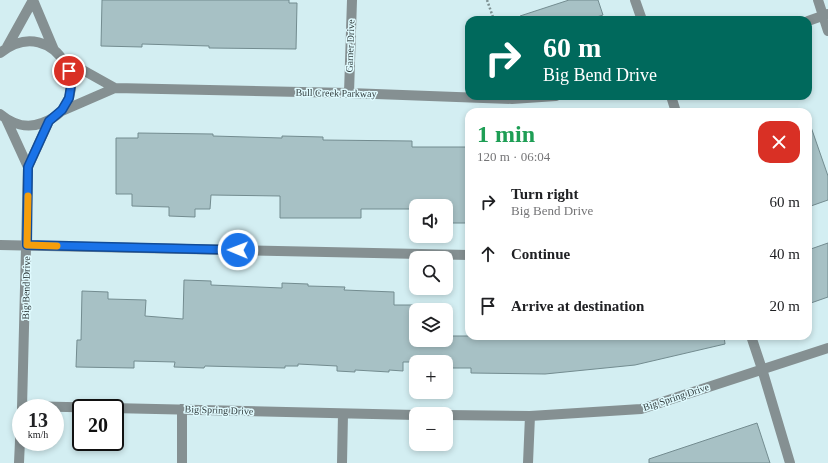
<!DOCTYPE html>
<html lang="en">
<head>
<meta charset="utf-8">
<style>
  body { margin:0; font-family:"Times New Roman",serif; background:#f2f2f2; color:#202124; height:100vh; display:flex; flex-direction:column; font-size:15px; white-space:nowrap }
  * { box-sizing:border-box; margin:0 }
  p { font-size:13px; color:#757577 }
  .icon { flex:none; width:22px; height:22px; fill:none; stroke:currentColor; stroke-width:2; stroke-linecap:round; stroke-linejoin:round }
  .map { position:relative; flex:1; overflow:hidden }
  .side { position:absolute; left:465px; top:108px; width:347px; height:232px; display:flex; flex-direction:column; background:#fff; border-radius:12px; box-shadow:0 2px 6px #0003 }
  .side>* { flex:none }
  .top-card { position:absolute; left:465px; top:16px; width:347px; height:84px; border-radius:12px; box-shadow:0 2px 6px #0003; background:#00695c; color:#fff; overflow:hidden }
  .tools { position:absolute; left:409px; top:199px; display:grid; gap:8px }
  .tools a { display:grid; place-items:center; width:44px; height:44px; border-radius:8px; background:#fff; box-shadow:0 2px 6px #0003; font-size:20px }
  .speed { position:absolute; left:12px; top:399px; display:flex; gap:8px; font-size:20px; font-weight:700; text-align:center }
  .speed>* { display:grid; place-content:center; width:52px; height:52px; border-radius:50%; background:#fff; box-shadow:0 2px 6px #0003; line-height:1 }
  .speed small { font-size:10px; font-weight:400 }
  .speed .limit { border:2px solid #111; border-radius:6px; background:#fff; color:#111 }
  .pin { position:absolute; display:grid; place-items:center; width:34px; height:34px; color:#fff; margin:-17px; border:2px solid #fff; border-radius:50%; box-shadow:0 1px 4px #0007 }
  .me { position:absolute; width:44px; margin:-22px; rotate:271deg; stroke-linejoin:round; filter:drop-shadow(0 0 3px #0008) }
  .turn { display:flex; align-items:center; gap:14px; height:84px; padding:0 12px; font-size:18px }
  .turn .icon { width:52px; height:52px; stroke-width:2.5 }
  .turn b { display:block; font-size:28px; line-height:34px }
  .round { display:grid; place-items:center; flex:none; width:42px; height:42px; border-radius:12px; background:#f2f2f2 }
  .overview { display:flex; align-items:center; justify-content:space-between; height:68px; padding:0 12px }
  h1 { font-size:24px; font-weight:700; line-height:30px; color:#1e9e55 }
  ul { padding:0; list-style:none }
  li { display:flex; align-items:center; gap:12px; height:52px; padding:0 12px }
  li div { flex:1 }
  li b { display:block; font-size:15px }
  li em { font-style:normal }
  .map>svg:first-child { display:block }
  .building { fill:#a7c1c5; stroke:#738c90 }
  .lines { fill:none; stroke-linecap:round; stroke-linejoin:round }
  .path { stroke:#7d9092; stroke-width:2.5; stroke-dasharray:2 2; stroke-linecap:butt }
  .minor { stroke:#859092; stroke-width:10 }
  .route-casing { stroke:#114b97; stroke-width:10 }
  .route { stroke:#1a73e8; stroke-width:7 }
  .slow { stroke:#f59e0b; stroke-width:7 }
  .labels { text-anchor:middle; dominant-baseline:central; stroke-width:3; stroke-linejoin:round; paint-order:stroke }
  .street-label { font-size:10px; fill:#323d3e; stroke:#e0fbff }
</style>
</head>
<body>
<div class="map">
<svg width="828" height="463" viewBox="0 0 828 463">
  <rect width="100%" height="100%" fill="#d3eef2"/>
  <path class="building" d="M102 0H289V3H297L296 49 209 48V46L142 44V47L101 46Z
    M569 0H598L603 15 587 20H520V16Z
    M808 127H811L828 176V200L808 207Z
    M138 133 213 134V136L282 138V136L323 137V140L412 141V147H469V223H449V209H446V206H416V209H361V218H280V196L211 195 210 209H195V217L169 216V207L132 206V194H116V138H138Z
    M828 243V297L808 304V250Z
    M184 280 211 281V285L282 288V283L308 284V286L345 287 344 290 394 292V305H444V310H416V340H446V322L447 336H724L725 344 635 365 545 374 471 373V368H446V362H403V371L389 370V372L355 370V372L337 371V366L298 364V366H285V368L205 366 204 368 174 367 175 362 134 361V368L76 367 77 340H81L82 291 108 292V299L146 300 145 316 183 319Z
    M757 423 770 463H649V459Z"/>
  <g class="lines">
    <path class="path" d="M487 0 494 20"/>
    <path class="minor" d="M33 0 54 50
      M635 0 642 20
      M818 0 828 31
      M808 21 828 14
      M7 47 33 0
      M0 53C55 9 104 101 42 123 27 129 12 124 0 114
      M63 59 115 88
      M349 93 352 0
      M671 96 676 112
      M62 111 115 88 349 93 512 99 556 96
      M6 119 28 167
      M0 245 469 255
      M751 336 762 369 790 463
      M22 406 416 415
      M22 408 28 167 49 121
      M446 415 530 416 641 409 828 348
      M19 463 21 418
      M182 463V409
      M342 463 343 414
      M528 463 530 416"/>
  </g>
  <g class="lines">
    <g class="route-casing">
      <path id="route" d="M69 71 71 85 69 98 62 110 49 121 28 167 27 245 238 250"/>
    </g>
    <use href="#route" class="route"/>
    <path class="slow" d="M28 196 27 245 57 246"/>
  </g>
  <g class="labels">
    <g class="street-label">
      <text transform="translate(350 46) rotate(-88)">Garner Drive</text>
      <text transform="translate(336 93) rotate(1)">Bull Creek Parkway</text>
      <text transform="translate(26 288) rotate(-89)">Big Bend Drive</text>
      <text transform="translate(676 397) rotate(-18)">Big Spring Drive</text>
      <text transform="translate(219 410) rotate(2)">Big Spring Drive</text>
    </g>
  </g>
</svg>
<div class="tools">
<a><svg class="icon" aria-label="sound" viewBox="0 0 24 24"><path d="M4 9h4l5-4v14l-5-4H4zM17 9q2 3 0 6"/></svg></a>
<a><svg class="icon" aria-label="search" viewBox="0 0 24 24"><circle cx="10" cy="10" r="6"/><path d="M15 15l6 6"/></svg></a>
<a><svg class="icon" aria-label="layers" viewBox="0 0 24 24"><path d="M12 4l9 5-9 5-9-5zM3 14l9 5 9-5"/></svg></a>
<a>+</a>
<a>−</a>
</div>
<div class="speed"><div>13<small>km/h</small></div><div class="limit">20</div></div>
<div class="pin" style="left:69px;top:71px;background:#d93025"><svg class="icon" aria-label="arrive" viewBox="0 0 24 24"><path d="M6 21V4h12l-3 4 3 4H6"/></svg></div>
<svg class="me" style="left:238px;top:250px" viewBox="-20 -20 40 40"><circle r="17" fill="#1a73e8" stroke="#fff" stroke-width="3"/><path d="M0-11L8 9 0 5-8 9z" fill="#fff"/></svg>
<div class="top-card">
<div class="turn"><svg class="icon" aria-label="right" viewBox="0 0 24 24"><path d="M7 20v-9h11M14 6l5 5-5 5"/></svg><div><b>60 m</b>Big Bend Drive</div></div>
</div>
<section class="side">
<div class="overview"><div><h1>1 min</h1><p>120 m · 06:04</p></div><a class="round" style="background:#d93025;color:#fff"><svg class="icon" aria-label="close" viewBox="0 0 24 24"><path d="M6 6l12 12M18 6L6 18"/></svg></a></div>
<ul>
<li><svg class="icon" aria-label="right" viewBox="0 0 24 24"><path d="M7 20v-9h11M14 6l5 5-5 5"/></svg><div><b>Turn right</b><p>Big Bend Drive</p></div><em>60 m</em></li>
<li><svg class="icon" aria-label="ahead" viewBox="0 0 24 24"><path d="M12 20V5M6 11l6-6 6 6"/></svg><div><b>Continue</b></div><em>40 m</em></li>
<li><svg class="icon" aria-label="arrive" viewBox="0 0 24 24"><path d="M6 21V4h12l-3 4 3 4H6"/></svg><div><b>Arrive at destination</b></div><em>20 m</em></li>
</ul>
</section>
</div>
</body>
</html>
